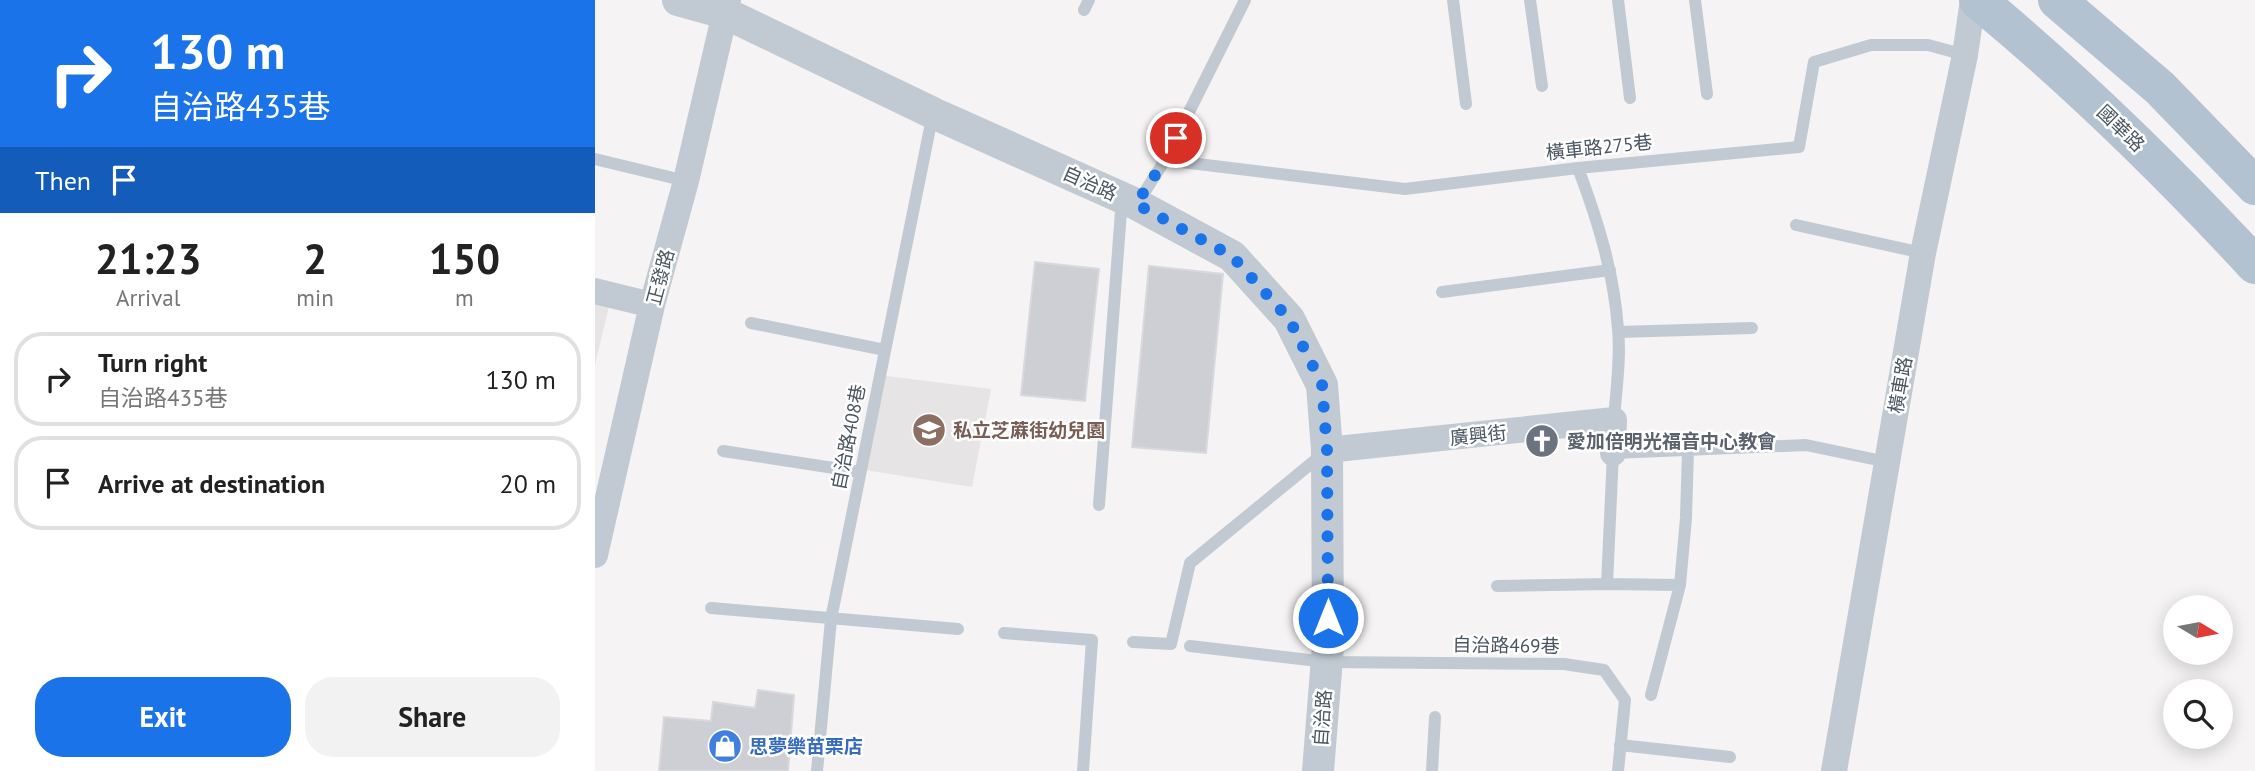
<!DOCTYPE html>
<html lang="en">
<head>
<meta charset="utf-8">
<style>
  body { margin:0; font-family:"PT Sans","Noto Sans TC",sans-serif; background:#f2f2f2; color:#222; height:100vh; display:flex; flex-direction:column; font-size:26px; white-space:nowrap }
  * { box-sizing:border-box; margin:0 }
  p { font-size:23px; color:#767676 }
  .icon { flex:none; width:38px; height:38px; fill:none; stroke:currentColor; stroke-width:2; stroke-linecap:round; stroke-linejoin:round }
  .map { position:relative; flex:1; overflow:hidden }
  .side { display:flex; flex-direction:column; background:#fff; width:595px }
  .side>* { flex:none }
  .banner { background:#1a73e8; color:#fff; overflow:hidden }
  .needle { width:46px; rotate:100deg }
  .fabs { position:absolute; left:1568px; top:595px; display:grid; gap:14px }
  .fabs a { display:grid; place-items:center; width:70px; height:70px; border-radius:50%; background:#fff; box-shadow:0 4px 18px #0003; font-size:35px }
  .pin { position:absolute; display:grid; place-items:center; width:60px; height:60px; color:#fff; margin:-30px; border:4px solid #fff; border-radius:50%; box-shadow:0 2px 7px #0007 }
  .me { position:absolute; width:77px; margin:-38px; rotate:0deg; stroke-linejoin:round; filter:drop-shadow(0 0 5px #0008) }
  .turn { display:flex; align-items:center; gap:24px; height:147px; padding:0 35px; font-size:32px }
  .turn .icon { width:91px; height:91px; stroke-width:2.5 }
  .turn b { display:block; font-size:49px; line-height:60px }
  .then { display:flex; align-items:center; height:66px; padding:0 35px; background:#0003; gap:14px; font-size:26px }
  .eta { display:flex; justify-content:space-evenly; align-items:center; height:119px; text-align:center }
  .eta b { font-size:42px; font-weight:700; line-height:49px }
  .cta { display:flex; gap:14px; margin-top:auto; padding:14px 35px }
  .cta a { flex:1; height:80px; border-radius:28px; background:#1a73e8; color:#fff; font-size:28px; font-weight:700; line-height:80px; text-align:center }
  .cta a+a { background:#f2f2f2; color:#222 }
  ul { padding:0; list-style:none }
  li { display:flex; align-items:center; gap:21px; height:94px; margin:0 14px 10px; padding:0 21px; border:4px solid #e0e0e0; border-radius:28px }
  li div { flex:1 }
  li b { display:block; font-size:26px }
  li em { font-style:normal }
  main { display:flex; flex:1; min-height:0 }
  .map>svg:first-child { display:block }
  .education { fill:#e6e4e5 }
  .building { fill:#cdcfd5; stroke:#d7d9de; stroke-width:2 }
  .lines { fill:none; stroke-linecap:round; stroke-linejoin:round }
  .service { stroke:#c1cad2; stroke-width:12 }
  .minor { stroke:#c1cad2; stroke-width:26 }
  .tertiary { stroke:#c1cad2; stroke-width:32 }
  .primary { stroke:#b3c2d1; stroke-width:38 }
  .route { stroke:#1a73e8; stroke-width:12; stroke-dasharray:0 21.6 }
  .labels { text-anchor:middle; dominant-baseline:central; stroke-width:5; stroke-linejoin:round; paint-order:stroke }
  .street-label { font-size:19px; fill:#4a5661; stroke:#fff }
  .education-label { font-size:19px; font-weight:bold; fill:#785e54; stroke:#fff; text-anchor:start }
  .worship-label { font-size:19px; font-weight:bold; fill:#5b616d; stroke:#fff; text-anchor:start }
  .shop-label { font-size:19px; font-weight:bold; fill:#366cbe; stroke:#fff; text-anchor:start }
</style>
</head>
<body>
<main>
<section class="side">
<div class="banner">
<div class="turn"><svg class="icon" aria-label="right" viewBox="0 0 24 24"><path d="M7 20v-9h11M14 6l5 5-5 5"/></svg><div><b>130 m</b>自治路435巷</div></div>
<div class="then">Then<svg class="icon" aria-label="arrive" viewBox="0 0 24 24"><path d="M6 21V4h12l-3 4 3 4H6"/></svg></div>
</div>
<div class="eta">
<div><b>21:23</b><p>Arrival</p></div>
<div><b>2</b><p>min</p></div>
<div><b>150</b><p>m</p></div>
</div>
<ul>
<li><svg class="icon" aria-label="right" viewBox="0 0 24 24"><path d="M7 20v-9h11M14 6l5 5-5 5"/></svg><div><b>Turn right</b><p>自治路435巷</p></div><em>130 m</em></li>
<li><svg class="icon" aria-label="arrive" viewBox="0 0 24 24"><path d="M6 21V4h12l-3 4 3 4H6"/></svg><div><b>Arrive at destination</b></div><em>20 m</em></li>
</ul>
<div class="cta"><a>Exit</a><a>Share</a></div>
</section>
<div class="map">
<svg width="1660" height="771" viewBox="0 0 1660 771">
  <rect width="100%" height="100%" fill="#f5f3f3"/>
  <path class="education" d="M0 303 14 306 0 365Z
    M291 376 396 389 377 487 270 470Z"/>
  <path class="building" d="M440 262 504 269 490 401 426 395Z
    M554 266 628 274 611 453 537 447Z
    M163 690 199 695 193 771H64L69 717 116 721 118 702 160 708Z"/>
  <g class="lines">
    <path class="service" d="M858 0 871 104
      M935 0 947 86
      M1023 0 1035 98
      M1100 0 1112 94
      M489 10 494 0
      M0 159 91 181
      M570 160 810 189 983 168 1204 147 1219 62 1276 45H1333L1370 55
      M983 168C1003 221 1019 273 1023 329 1026 359 1021 391 1019 420
      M542 204 570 160 650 0
      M1201 225 1328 253
      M847 292 1015 270
      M156 323 290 350
      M1024 332 1157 328
      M128 451 265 472
      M504 505 527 198
      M1012 584 1085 585 1056 695
      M1085 585 1091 518 1093 450
      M902 586 1012 584 1018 453 1211 445 1292 462
      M116 608 363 629
      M409 633 497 640 488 771
      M538 642 576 644 595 563 729 453
      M595 646 731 662 969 664 1009 670 1030 700 1023 771
      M1025 745 1135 757
      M222 771 236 619 338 113
      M837 771 840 717"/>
    <path class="minor" d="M0 291 57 305
      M732 450 1019 420 1018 453
      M0 555 57 305 91 181 133 0
      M1239 771 1328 253 1370 55 1378 0"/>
    <path class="tertiary" d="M83 0 130 13 338 113 541 204 637 256 694 319 727 385 732 450 733 646 723 771"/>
    <path class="primary" d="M1383 0C1482 82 1573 171 1660 265
      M1462 0 1565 88 1660 186"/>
  </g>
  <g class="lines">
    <path class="route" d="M581 138 570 160 541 204 637 256 694 319 727 384 732 450 733 618"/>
  </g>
  <defs>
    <g id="school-disc" transform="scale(1.75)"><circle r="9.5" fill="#8d6e63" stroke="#fff"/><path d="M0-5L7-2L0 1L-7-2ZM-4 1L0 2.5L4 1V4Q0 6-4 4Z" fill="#fff"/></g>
    <g id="church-disc" transform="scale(1.75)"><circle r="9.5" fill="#6b7280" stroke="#fff"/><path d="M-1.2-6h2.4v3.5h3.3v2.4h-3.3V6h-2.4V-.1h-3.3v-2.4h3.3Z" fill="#fff"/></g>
    <g id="shop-disc" transform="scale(1.75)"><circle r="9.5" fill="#3f7fe0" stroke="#fff"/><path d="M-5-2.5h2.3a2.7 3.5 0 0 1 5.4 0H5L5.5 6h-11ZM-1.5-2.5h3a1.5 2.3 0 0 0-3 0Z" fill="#fff"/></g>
  </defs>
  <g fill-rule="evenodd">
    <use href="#school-disc" x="334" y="430"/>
    <use href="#church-disc" x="947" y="441"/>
    <use href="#shop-disc" x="130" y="746"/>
  </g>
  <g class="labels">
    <g class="street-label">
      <text transform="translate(1526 128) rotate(44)">國華路</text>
      <text transform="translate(1004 147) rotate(-6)">橫車路275巷</text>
      <text transform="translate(495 183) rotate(24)">自治路</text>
      <text transform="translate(65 277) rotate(-75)">正發路</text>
      <text transform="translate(1305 385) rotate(-80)">橫車路</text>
      <text transform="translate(883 435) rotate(-6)">廣興街</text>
      <text transform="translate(253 437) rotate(-79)">自治路408巷</text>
      <text transform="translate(911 645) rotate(1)">自治路469巷</text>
      <text transform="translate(727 718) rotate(-86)">自治路</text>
    </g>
    <g class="education-label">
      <text x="358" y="430">私立芝蔴街幼兒園</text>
    </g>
    <g class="worship-label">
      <text x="972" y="441">愛加倍明光福音中心教會</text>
    </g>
    <g class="shop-label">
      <text x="154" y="746">思夢樂苗栗店</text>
    </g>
  </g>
</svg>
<div class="fabs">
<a><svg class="needle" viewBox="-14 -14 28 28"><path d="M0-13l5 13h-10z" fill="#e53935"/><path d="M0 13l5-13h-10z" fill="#767676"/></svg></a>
<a><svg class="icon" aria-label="search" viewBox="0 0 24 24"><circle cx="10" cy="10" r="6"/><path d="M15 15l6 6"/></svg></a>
</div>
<div class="pin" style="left:581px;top:138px;background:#d93025"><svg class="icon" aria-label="arrive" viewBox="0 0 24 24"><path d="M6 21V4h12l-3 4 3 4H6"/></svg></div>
<svg class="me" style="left:733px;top:618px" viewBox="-20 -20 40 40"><circle r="17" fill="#1a73e8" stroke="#fff" stroke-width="3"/><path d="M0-11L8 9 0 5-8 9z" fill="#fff"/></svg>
</div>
</main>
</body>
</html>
